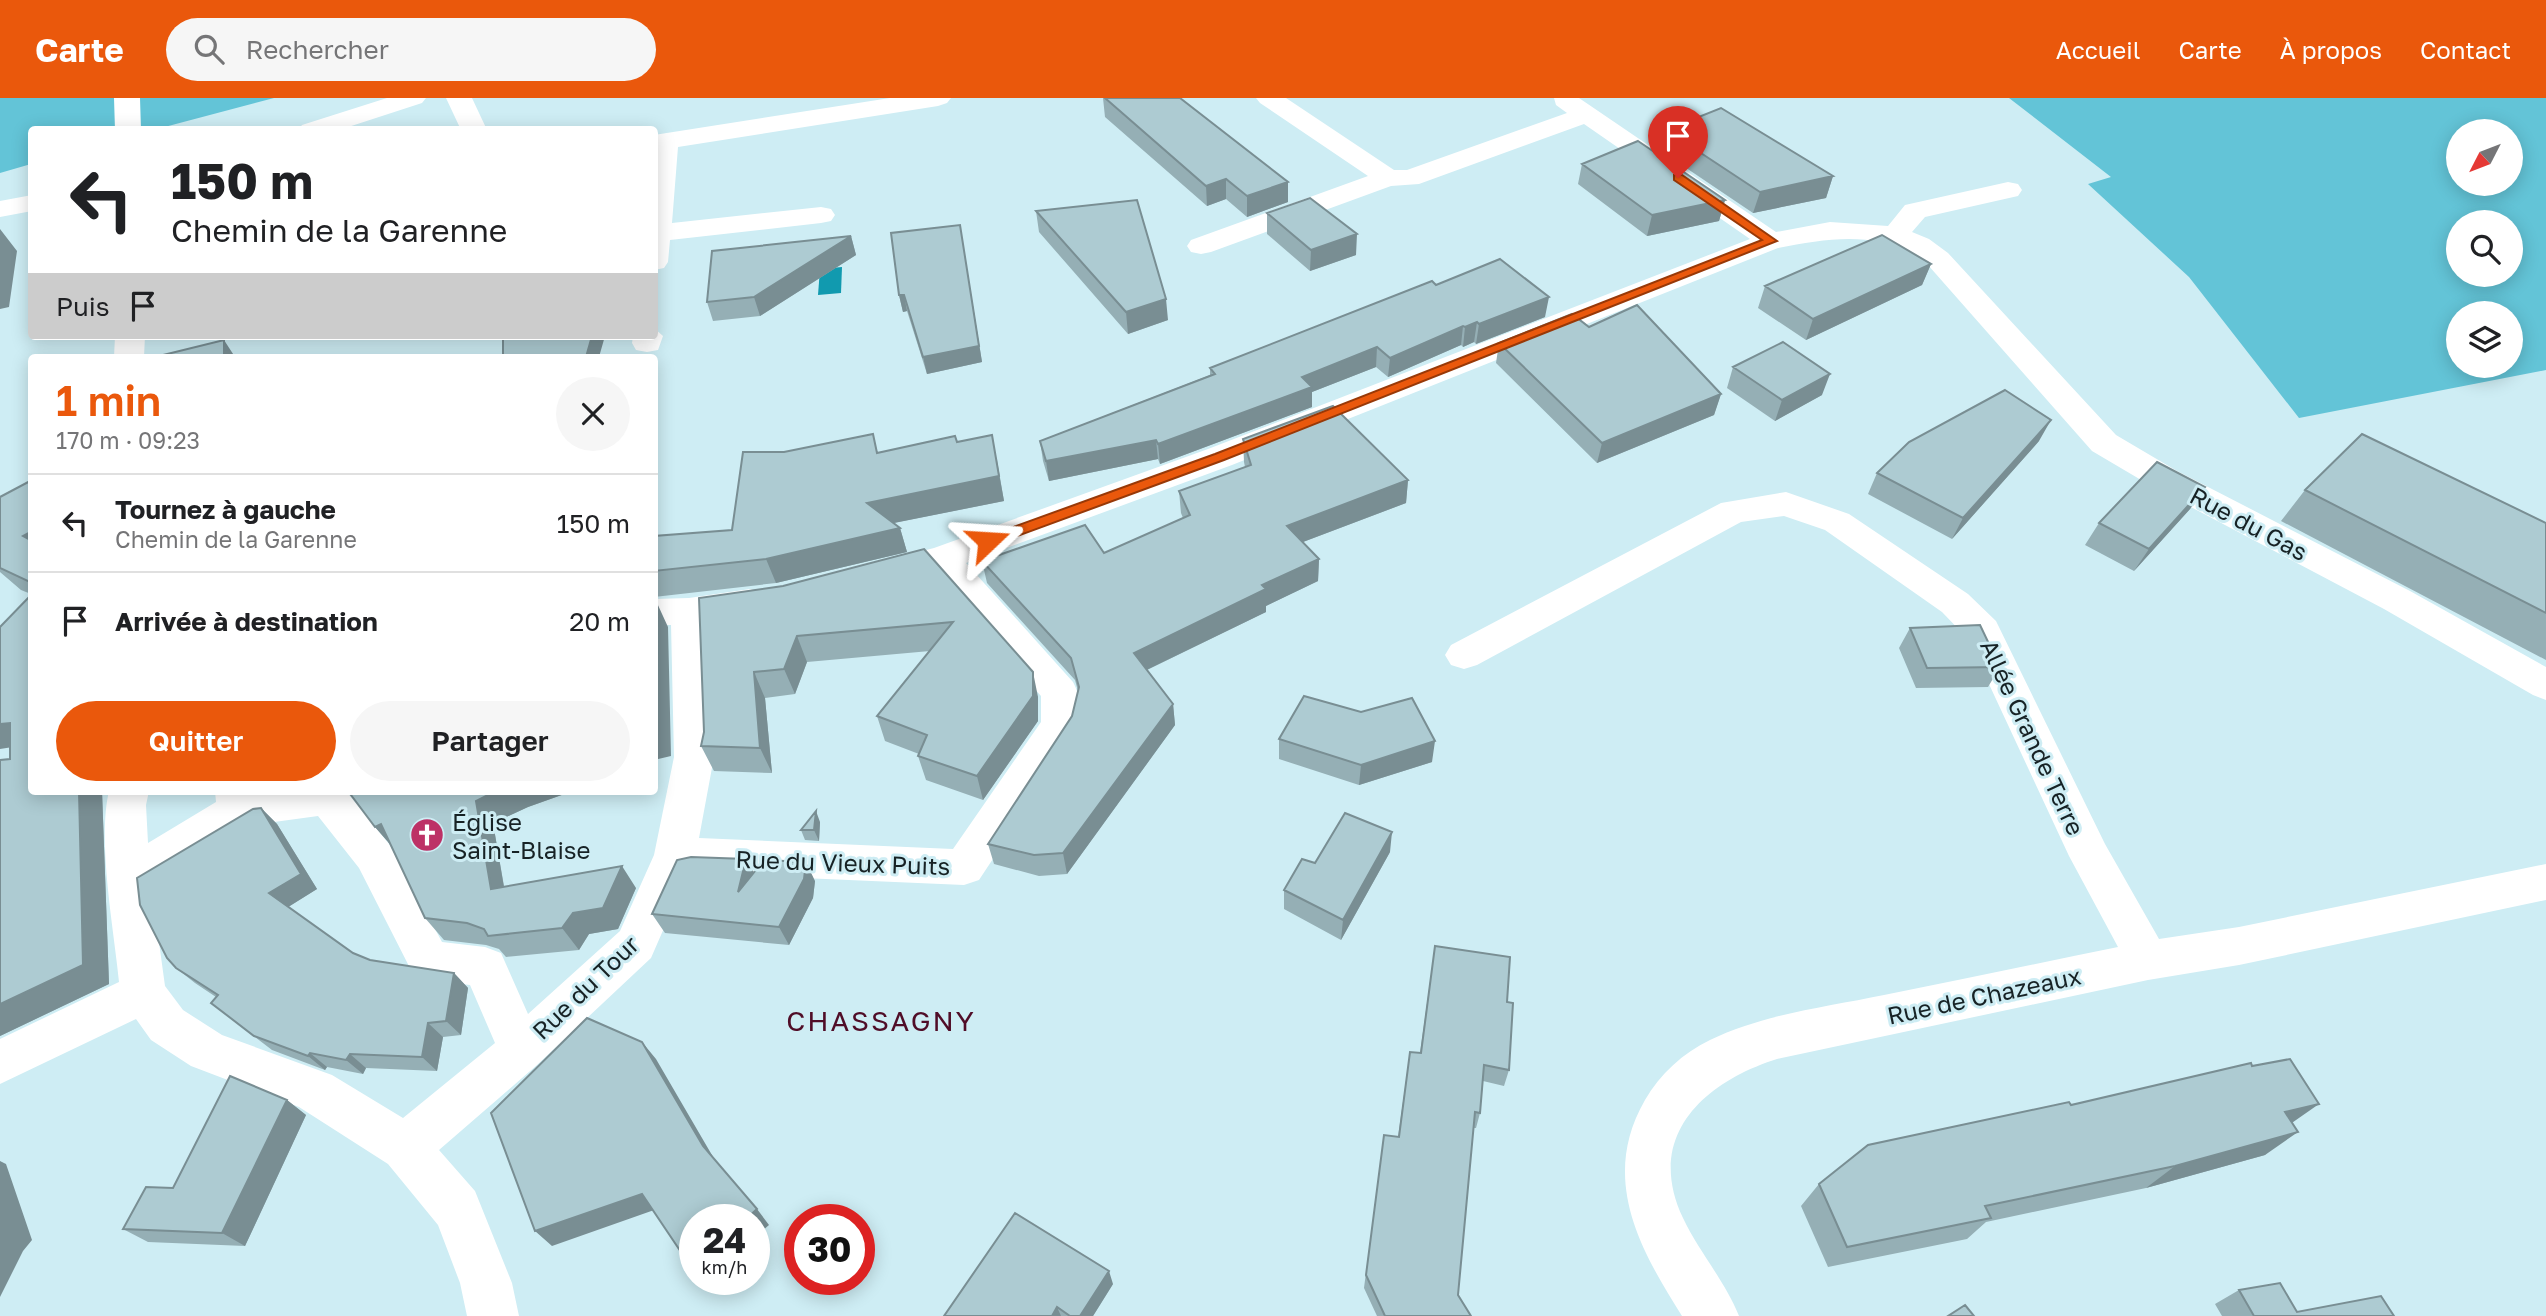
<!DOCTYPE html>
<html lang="fr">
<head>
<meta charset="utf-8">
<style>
  body { margin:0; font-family:"Golos Text",sans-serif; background:#f6f6f6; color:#202124; height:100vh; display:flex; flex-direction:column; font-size:26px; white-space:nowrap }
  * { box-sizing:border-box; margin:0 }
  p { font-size:23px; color:#757577 }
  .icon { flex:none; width:38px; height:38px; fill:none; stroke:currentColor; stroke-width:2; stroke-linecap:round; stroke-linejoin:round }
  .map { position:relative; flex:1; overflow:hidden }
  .drawer { position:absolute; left:28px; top:256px; width:630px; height:441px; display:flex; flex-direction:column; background:#fff; border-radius:7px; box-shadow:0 4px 18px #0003 }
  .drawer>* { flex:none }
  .hud { position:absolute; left:28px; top:28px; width:630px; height:214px; border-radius:7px; box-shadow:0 4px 18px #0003; background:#fff; color:#202124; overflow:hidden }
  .needle { width:46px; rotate:228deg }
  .controls { position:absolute; left:2446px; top:21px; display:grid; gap:14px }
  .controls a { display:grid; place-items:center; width:77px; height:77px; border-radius:50%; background:#fff; box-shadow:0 4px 18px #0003; font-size:35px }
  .speed { position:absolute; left:679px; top:1106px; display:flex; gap:14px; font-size:35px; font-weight:700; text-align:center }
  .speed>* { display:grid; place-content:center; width:91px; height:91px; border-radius:50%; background:#fff; box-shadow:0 4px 18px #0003; line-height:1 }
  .speed small { font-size:18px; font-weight:400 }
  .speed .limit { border:10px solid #d22; background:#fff; color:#111 }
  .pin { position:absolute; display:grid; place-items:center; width:60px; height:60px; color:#fff; margin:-72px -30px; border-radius:50% 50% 50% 0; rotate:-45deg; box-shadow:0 0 7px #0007 }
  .pin .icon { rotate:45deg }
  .me { position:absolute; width:77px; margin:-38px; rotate:70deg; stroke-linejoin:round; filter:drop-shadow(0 0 5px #0008) }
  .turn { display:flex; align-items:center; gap:24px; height:147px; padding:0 28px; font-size:32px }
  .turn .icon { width:91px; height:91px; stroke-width:2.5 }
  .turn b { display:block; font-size:49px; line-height:60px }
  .then { display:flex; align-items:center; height:66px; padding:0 28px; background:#0003; gap:14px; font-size:26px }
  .round { display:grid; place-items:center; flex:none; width:74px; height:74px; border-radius:37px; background:#f6f6f6 }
  .overview { display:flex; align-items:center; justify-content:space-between; height:119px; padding:0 28px }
  h1 { font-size:42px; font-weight:600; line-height:52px; color:#ea580c }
  .action { display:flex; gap:14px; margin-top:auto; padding:14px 28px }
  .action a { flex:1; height:80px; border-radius:42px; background:#ea580c; color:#fff; font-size:28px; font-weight:600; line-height:80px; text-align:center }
  .action a+a { background:#f6f6f6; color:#202124 }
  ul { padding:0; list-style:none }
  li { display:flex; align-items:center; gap:21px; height:98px; padding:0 28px; border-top:2px solid #e0e0e0 }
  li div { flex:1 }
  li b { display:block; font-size:26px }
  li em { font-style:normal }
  header { display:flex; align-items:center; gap:42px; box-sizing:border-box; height:98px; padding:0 35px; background:#ea580c; color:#fff }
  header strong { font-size:33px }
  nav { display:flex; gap:38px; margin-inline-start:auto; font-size:24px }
  .search { width:490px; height:63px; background:#f6f6f6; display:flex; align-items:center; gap:18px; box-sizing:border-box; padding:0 24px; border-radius:38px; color:#757577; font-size:26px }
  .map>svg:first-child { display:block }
  .green { fill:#63c4d7; fill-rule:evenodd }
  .water { fill:#119aaf }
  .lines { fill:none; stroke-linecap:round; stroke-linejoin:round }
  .minor { fill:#fff; fill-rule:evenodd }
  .wall { fill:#95afb5 }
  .shaded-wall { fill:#798e93 }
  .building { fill:#adcbd2; stroke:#798e93; stroke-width:2 }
  .route { fill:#ea580c; stroke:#983908; stroke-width:2 }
  .labels { text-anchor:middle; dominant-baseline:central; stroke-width:6; stroke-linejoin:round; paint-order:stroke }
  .street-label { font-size:24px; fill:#172225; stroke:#ceedf4 }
  .poi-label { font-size:24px; fill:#172225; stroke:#ceedf4; text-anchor:start }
  .quarter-label { font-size:28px; letter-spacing:2px; fill:#500d27; stroke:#ceedf4 }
</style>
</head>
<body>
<header>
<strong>Carte</strong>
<div class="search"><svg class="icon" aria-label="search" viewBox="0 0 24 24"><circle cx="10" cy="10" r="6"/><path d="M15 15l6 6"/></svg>Rechercher</div>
<nav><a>Accueil</a><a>Carte</a><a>À propos</a><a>Contact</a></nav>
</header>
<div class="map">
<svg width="2546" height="1218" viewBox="0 0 2546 1218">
  <rect width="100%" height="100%" fill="#ceedf4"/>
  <path class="green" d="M0 0H274L157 31 32 32 31 66 0 75Z
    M2009 0H2546V272L2299 320 2189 179 2088 86 2111 79ZM2459 33H2511V86H2459ZM2459 124H2511V177H2459ZM2459 215H2511V268H2459Z"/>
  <path class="water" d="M842 169 841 195 818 197 820 171Z"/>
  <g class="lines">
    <path class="minor" d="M114 0H140L141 32H115Z
      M387 0H426L422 5 339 32H298L302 27Z
      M446 0H472L487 32H461Z
      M890 0H951L947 5 938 8 678 49 672 125 821 109 831 111 835 117 831 123 821 125 670 142 668 164 664 170 654 172V37Z
      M1256 0H1286L1394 72H1407L1567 15 1556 7 1554 0H1579L1776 134 1830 124 1888 128 1905 107 2008 84 2018 86 2022 92 2018 98 1925 119 1912 134 1929 141 1948 155 2116 337 2177 373 2410 493 2546 569V602L2533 597 2384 511 2153 389 2092 353 1928 167C1880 131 1833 140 1778 150L1232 367 966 465 1073 584C1082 600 1082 622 1074 638L979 782 964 787 688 775 651 860 537 967 439 1052 475 1093 512 1185 519 1218H467L460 1185 438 1127 388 1066 299 1009 191 968 151 942 136 921 0 986V941L119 884C114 831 97 744 109 693H149L146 707 148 745 216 704 215 693H346L389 746 442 844 485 849 501 855 528 916 620 833 654 757 674 659 671 527H654V501L689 500 750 491 763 495 768 504 763 513 708 524 714 659 699 740 953 751 1041 624V598L933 475 884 488 871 484 866 475 871 466 934 450 1208 351 1750 141 1584 26 1419 86 1391 88 1211 154 1201 156 1191 154 1187 148 1191 142 1368 78 1260 5ZM318 718 359 770 413 876 429 882 470 887 495 945 403 1020 332 977 222 937 183 912 165 888 151 786 245 728Z
      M32 97V113L0 119V103Z
      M654 230 663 238 658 252 647 254 636 252 632 245 633 238H654Z
      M115 238H145L144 259H114Z
      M1786 394 1849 416 1968 496 1996 523 2105 746 2159 841 2239 829 2546 766V802L2239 867 2148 882 1777 961C1704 984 1644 1038 1683 1120 1699 1154 1725 1183 1739 1218H1682C1639 1150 1600 1080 1645 1002 1660 976 1683 955 1710 942 1764 916 1826 909 1884 897 1962 881 2040 865 2118 849L2069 758 1968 541 1942 514 1825 432 1784 418 1741 424 1477 567 1464 571 1451 567 1445 557 1451 547 1721 405Z"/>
  </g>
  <path class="wall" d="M1103 0H1180L1288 84V104L1247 119 1226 101 1207 108 1105 19Z
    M1666 32 1833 78 1826 100 1753 115 1661 53Z
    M1582 66 1725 102 1719 123 1647 138 1578 86Z
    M1036 113 1168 222 1128 236 1039 134Z
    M1267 115 1356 157 1310 173 1267 136Z
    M960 127 982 264 927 276 907 213 903 214 899 197Z
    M851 138 856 157 760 218 713 223 707 204Z
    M1931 166 1922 187 1806 242 1758 210 1765 188Z
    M1436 187 1545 219 1476 246 1474 244 1463 249 1461 247 1388 279 1376 269 1312 294V309L1160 366 1158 361 1049 383 1043 363 1040 343 1210 277V270Z
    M1589 229 1721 296 1714 317 1597 365 1496 265 1499 245Z
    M1733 269 1822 297 1775 323 1727 290Z
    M1243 341 1408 382 1406 405 1303 444 1319 461 1318 483 1266 508V514L1147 572 1173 606 1175 627 1067 776 1039 778 994 766 988 746 1072 618 1078 593 1075 582 987 485 982 463 1104 455 1183 420 1181 415 1179 393 1245 369 1244 364Z
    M2039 343 1952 441 1868 396 1877 375Z
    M957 344 997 362 1004 403 893 425 900 430 907 454 776 485 654 499V438L732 432 879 355Z
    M32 382V693H102L109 886 0 938V662L10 661 31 496 21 492 0 474V399Z
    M2205 389 2190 411 2134 473 2085 447 2099 425Z
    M2305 392 2546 425V562L2281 423Z
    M924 451 1038 599V623L983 702 926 682 918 658 919 656 885 643 877 618 930 553 807 564 795 596 765 600 772 675 714 673 701 648 783 488Z
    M1910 530 2000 569 1988 589 1916 590 1899 550Z
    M1279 641 1432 664 1359 687 1279 661Z
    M348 693H570V694L528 709 493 725 504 788 636 790 618 831 589 836 579 852 506 859 499 851 486 847 444 842 425 820 391 747 375 729Z
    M261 710 277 726 317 791 288 809 353 855 370 862 454 875 468 890 461 937 443 939 437 973 366 970 363 976 327 969 325 972 272 952 211 905 216 899 195 885 176 870Z
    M820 724 819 743 805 742 801 732Z
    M1390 754 1341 842 1284 811V792Z
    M746 761 754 775 815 783 813 800 789 847 665 835 652 816Z
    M1435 848 1507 904 1509 972 1504 988 1483 983 1480 1015 1476 1030H1473L1458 1197 1471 1218H1377L1364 1190 1382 1052 1398 1039 1410 954 1420 955Z
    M287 1002 306 1017 245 1148 148 1144 123 1131Z
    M2071 1007 2292 1025 2265 1057 2146 1090 1986 1124 1967 1141 1828 1169 1801 1108 1819 1086Z
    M1113 1186 1093 1218H944Z
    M2239 1192 2297 1214 2394 1218H2222L2215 1206Z"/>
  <path class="shaded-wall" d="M1833 78 1826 100 1753 115 1760 94Z
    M1226 81V101L1207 108 1206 88Z
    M1288 84V104L1247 119V98Z
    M1725 102 1719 123 1647 138 1652 117Z
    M960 127 982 264 927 276 923 259Z
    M0 131 17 153 9 209 0 211Z
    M1357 136 1356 157 1310 173 1311 152Z
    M851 138 856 157 760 218 754 199Z
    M1931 166 1922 187 1806 242 1813 221Z
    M899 197H904L907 213 903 214Z
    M1549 199 1545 219 1476 246 1479 226Z
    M1166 201 1168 222 1128 236 1126 214Z
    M1477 224 1474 244 1463 249 1465 229Z
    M1463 228 1461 247 1388 279 1390 260Z
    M592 238H605L599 259H586Z
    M224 242 235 259H224Z
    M1377 249 1376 269 1312 294V309L1160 366 1158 346 1302 279Z
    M1830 276 1822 297 1775 323 1782 302Z
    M1721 296 1714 317 1597 365 1602 345Z
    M2051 322 2039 343 1952 441 1963 420Z
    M992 337 1004 403 874 429 867 405Z
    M1156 342 1158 361 1049 383 1046 363Z
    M1408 382 1406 405 1287 450V428Z
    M2205 389 2190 411 2134 473 2149 451Z
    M900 430 907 454 776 485 766 461Z
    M32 433V447L23 438Z
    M1319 461 1318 483 1266 508V514L1136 577 1134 555 1262 487Z
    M657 505 668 529 671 658 654 662Z
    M797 538 807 564 795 596 784 571Z
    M754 574 765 600 772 675 760 650Z
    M1033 574 1038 599V623L983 702 977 678Z
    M1173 606 1175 627 1067 776 1063 755Z
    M10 625 32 646 0 651V626Z
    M1435 643 1432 664 1359 687 1361 667Z
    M79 693H102L109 886 0 938V906Z
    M496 693H570V694L528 709 493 725 508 813 491 791 476 703Z
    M261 710 277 726 317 791 285 811 269 795Z
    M816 713 820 724 819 743 814 732Z
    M381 726 395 752 375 729Z
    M1392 734 1390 754 1341 842 1343 822Z
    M746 761 757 781 738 794Z
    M806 764 815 783 813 800 789 847 779 829Z
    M622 768 636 790 618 831 589 836 579 852 562 830 573 815Z
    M454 875 468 890 461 937 446 923Z
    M428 925 443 939 437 973 422 959Z
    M642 944 656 961 716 1064 703 1048Z
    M310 955 327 969 325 972 308 958Z
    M350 956 366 970 363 976 346 962Z
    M287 1002 306 1017 245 1148 222 1135Z
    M2319 1006 2286 1029 2285 1014Z
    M2298 1034 2265 1057 2146 1090 2175 1068Z
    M0 1063 6 1066 32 1142 23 1153 0 1199Z
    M642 1096 657 1111 552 1148 535 1133Z
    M757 1111 769 1127 754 1140V1122H745Z
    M1109 1173 1113 1186 1093 1218H1080Z
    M1057 1209 1061 1218H1052Z"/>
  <path class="building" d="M1105 0H1180L1288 84 1247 98 1226 81 1206 88Z
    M1721 10 1833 78 1760 94 1666 32Z
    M1638 43 1725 102 1652 117 1582 66Z
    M1310 100 1357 136 1311 152 1267 115Z
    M1137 102 1166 201 1126 214 1036 113Z
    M960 127 979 248 923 259 904 197H899L891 135Z
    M1882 137 1931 166 1813 221 1765 188Z
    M851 138 754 199 707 204 712 153Z
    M1500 161 1549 199 1479 226 1477 224 1465 229 1463 228 1390 260 1377 249 1302 279 1312 289 1158 346 1156 342 1046 363 1040 343 1215 276 1210 270 1432 183 1436 187Z
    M1637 207 1721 296 1602 345 1499 245 1572 216 1589 229Z
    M503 238H592L586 259H503Z
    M224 242V259H155Z
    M1783 244 1830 276 1782 302 1733 269Z
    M2005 292 2051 322 1963 420 1877 375 1909 344Z
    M1333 308 1408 382 1287 428 1319 461 1262 487 1266 491 1134 555 1173 606 1063 755 1034 757 988 746 1072 618 1079 589 1071 560 982 463 1085 427 1104 455 1190 417 1179 393 1251 367 1243 341Z
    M873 336 877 355 955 338 957 344 992 337 999 378 867 405 900 430 766 461 654 473V438L732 432 743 354H784Z
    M2362 336 2546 425V515L2305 392Z
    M2157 364 2205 389 2149 451 2099 425Z
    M32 382V433L23 438 32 443V485L0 470V399Z
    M924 451 1033 574V598L977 678 918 658 927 637 877 618 953 524 797 538 784 571 754 574 760 650 701 648 704 634 699 500 783 488Z
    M32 496V693H79L83 867 0 906V662L10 661V625L0 626V529Z
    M654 505H657L659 635 654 636Z
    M1980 527 2000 569 1927 570 1910 530Z
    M1304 598 1361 614 1412 600 1435 643 1361 667 1279 641Z
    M348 693H496L476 703 491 791 622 768 603 810 573 815 562 830 488 838 484 831 467 825 425 820 381 726 375 729Z
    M261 710 301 776 269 795 353 855 370 862 454 875 446 923 428 925 422 959 350 956 346 962 310 955 308 958 254 938 211 905 218 897 176 870 167 860 140 807 137 780 253 711Z
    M816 713 814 732H801Z
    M1345 715 1392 734 1343 822 1284 792 1302 761 1315 765Z
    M691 759 746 761 738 794 764 762 806 764 804 781 779 829 652 816 677 762Z
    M1435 848 1510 859 1507 904 1513 905 1509 972 1484 967 1480 1015 1475 1014 1458 1197 1471 1218H1385L1366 1177 1384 1037 1399 1039 1410 954 1421 955Z
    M587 920 642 944 703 1048 757 1111 745 1122H695V1165L691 1169 642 1096 535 1133 491 1015Z
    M2290 961 2319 1006 2285 1014 2298 1034 2175 1068 1985 1108 1991 1120 1847 1149 1819 1086 1868 1047 2069 1004 2071 1007 2251 965 2252 968Z
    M230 978 287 1002 222 1135 123 1131 146 1089 173 1090Z
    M1015 1115 1109 1173 1080 1218H1070L1057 1209 1052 1218H944Z
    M2280 1185 2297 1214 2381 1198 2394 1218H2254L2239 1192Z
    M1965 1207 1974 1218H1948Z"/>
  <path class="route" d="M1674 77H1682L1777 143 1224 362 993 447H983L981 443 983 440 1215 356 1762 142 1674 82Z"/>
  <defs>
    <g id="church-disc" transform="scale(1.75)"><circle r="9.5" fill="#bd3166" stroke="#ceedf4"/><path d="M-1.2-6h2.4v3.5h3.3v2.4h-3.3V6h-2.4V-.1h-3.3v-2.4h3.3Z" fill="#fff"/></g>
  </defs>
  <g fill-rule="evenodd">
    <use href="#church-disc" x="427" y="737"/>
  </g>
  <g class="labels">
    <g class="street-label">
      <text transform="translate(2249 425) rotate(28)">Rue du Gas</text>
      <text transform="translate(2033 639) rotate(65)">Allée Grande Terre</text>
      <text transform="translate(843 764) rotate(2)">Rue du Vieux Puits</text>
      <text transform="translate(585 889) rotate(-44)">Rue du Tour</text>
      <text transform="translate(1984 897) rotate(-12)">Rue de Chazeaux</text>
    </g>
    <g class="poi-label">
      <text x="452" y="723">Église<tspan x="452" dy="28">Saint-Blaise</tspan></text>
    </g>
    <g class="quarter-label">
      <text x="881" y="922">CHASSAGNY</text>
    </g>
  </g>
</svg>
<div class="controls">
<a><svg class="needle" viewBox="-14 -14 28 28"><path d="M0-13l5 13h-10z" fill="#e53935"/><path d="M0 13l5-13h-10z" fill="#757577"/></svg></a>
<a><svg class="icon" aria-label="search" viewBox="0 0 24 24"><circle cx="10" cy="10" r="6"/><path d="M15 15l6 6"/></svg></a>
<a><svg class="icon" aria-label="layers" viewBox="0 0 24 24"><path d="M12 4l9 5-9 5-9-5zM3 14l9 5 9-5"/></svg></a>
</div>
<div class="speed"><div>24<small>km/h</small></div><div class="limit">30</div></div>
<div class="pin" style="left:1678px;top:80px;background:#d93025"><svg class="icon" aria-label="arrive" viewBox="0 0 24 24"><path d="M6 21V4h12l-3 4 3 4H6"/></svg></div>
<svg class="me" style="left:988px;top:443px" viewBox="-20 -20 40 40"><path d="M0-17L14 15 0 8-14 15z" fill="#ea580c" stroke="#fff" stroke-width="4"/></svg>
<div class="hud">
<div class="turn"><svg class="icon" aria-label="left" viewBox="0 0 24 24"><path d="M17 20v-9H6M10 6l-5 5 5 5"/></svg><div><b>150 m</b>Chemin de la Garenne</div></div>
<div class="then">Puis<svg class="icon" aria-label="arrive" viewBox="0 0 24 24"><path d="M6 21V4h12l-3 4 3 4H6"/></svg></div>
</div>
<section class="drawer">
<div class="overview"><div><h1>1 min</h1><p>170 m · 09:23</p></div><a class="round"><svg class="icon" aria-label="close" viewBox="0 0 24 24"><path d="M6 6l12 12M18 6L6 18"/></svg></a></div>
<ul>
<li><svg class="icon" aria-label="left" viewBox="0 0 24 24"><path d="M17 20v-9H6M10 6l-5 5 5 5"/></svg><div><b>Tournez à gauche</b><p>Chemin de la Garenne</p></div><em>150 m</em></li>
<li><svg class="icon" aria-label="arrive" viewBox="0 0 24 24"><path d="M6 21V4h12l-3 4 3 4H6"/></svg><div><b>Arrivée à destination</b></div><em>20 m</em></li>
</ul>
<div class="action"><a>Quitter</a><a>Partager</a></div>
</section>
</div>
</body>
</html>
